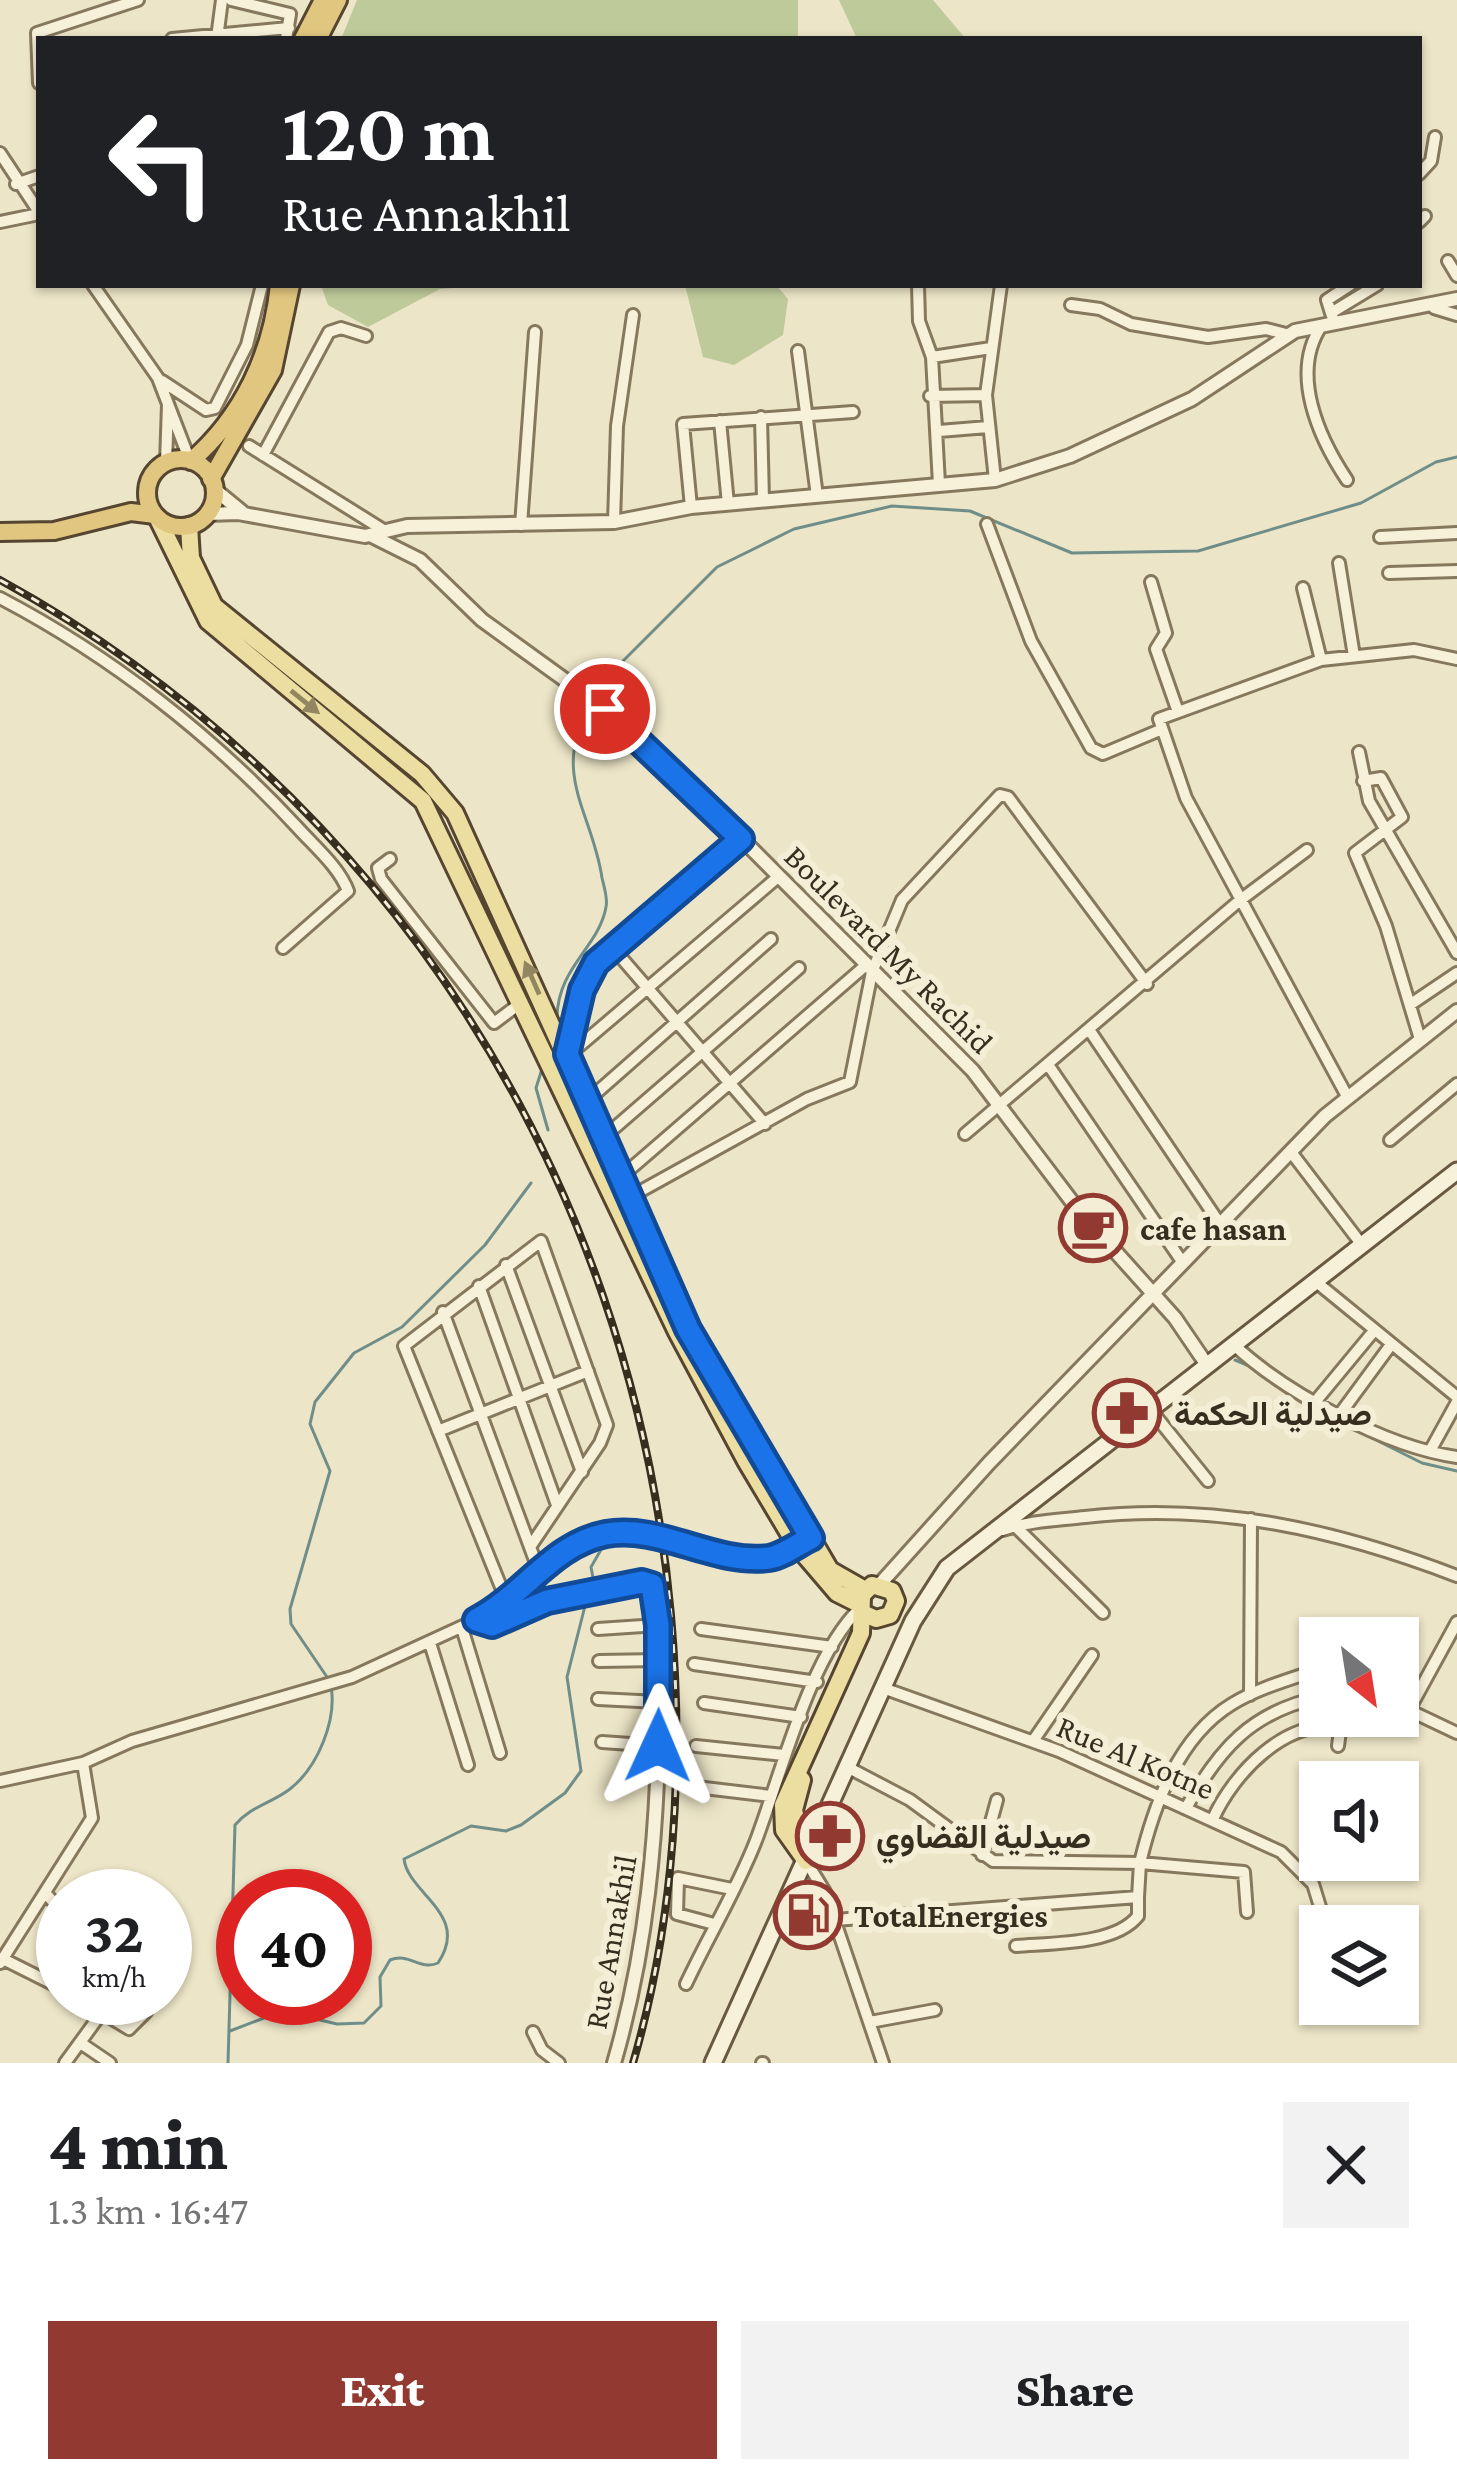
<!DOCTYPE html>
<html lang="en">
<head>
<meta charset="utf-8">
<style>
  body { margin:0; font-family:"Crimson Pro",Vazirmatn,serif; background:#f2f2f2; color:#202124; height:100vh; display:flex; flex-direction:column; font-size:45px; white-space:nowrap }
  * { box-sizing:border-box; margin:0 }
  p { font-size:39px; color:#757577 }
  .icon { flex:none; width:66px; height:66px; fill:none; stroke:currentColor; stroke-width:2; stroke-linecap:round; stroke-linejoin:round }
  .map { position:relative; height:2063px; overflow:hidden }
  .side { display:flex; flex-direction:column; background:#fff; flex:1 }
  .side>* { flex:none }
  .guide { position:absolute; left:36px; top:36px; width:1386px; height:252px; border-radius:0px; box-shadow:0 3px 9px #0004; background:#202124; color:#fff; overflow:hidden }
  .needle { width:78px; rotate:150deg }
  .controls { position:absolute; left:1299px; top:1617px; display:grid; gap:24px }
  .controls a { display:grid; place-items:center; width:120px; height:120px; border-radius:0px; background:#fff; box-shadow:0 3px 9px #0004; font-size:60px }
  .speed { position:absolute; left:36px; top:1869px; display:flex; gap:24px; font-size:60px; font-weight:700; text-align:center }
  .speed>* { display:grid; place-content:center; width:156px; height:156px; border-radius:50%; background:#fff; box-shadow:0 3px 9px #0004; line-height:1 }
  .speed small { font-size:30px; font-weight:400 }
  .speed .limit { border:18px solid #d22; background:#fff; color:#111 }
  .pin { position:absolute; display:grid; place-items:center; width:102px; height:102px; color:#fff; margin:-51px; border:6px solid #fff; border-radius:50%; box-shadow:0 3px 12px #0007 }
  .me { position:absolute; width:132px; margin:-66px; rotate:1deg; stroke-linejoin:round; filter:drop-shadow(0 0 9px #0008) }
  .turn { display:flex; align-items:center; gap:42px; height:252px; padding:0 48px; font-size:54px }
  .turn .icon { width:156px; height:156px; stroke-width:2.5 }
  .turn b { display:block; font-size:84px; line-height:102px }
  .round { display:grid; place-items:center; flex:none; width:126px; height:126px; border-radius:0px; background:#f2f2f2 }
  .overview { display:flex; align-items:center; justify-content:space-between; height:204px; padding:0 48px }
  h1 { font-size:72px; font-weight:800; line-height:90px }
  .button { display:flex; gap:24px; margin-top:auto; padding:24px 48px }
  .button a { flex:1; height:138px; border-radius:0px; background:#923a31; color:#fff; font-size:48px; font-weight:800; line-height:138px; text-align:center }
  .button a+a { background:#f2f2f2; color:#202124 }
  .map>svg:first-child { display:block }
  .green { fill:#bfca9b }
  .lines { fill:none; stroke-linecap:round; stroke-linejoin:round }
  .stream { stroke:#6f8e89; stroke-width:3 }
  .minor-casing { stroke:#86785d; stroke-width:16 }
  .tertiary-casing { stroke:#86785d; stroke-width:18 }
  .secondary-casing { stroke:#685940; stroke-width:21 }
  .primary-casing { stroke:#554531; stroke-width:22 }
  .trunk-casing { stroke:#554531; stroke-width:22 }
  .minor { stroke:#f7f1da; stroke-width:10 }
  .tertiary { stroke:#f7f1da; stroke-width:12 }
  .secondary { stroke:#f7f1da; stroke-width:15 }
  .primary { stroke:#ecdda1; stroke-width:16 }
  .trunk { stroke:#e1c67f; stroke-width:16 }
  .rail-casing { stroke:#382e20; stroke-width:8 }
  .rail { stroke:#f4eed6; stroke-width:3; stroke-dasharray:9; stroke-linecap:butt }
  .tertiary-bridge-casing { stroke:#86785d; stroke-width:18; stroke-linecap:butt }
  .tertiary-bridge { stroke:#f7f1da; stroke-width:12 }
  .oneway { fill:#928660 }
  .route-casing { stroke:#114b97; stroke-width:30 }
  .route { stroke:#1a73e8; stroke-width:21 }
  .labels { text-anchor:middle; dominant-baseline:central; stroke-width:12; stroke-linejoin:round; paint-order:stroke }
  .street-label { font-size:33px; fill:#382e20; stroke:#f4eed6 }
  .poi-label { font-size:33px; font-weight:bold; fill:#382e20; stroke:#f4eed6; text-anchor:start }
</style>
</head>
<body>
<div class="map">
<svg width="1457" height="2063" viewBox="0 0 1457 2063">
  <rect width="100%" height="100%" fill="#ece5c7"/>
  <path class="green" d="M357 0H798V38L341 39Z
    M839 0H933L966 39H857Z
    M321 285H493L440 289 368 327 328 305Z
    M685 285H776L788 299 783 335 734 365 703 357Z"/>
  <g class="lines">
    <path class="stream" d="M595 699 610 674 717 567 794 529 892 506 970 511 1072 553 1198 551 1361 503 1436 462 1457 457
      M557 1017C558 967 599 947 606 907 608 899 604 886 602 878 593 814 550 773 590 707
      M542 1069 536 1088 548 1130
      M1235 1360 1254 1368
      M1338 1421 1422 1463 1457 1471
      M593 1578 591 1567 602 1548
      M327 1677 291 1624 290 1609 330 1471 310 1424 315 1402 354 1353 402 1327 485 1245 531 1183
      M230 2031 282 2011 337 2024 364 2023 381 2006 380 1977 390 1960C409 1952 420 1971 438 1963 471 1914 408 1894 404 1859L471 1826 506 1831 521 1825 565 1793 581 1771 567 1677 585 1606
      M228 2063 235 1825C251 1806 272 1803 290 1789 318 1767 337 1720 331 1686"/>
    <g class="minor-casing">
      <path id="minor" d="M231 0 290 14 286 39
        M217 38 222 0
        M172 39 289 28
        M39 83 37 33 138 0
        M0 153 39 212
        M1419 174 1431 161 1435 137
        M16 184 39 176
        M0 222 39 214
        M1419 222 1425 216
        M1448 261 1457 276
        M93 285 158 378 190 461
        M918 285 919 321 932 357 939 484
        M1071 305 1100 309 1131 324 1208 337 1266 329 1290 335
        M1434 308 1457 315
        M1331 313 1327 300 1350 285
        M1334 321 1331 313 1377 285
        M1322 325C1289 373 1319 438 1347 480
        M798 351 817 496
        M932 357 991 348
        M162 381 206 410 215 408 247 345 262 285
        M930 396 986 395
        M761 417 763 500
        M720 421 728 504
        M939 431 988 427
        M249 446 385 531
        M263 455 329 332 341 328 366 336
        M166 463 168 404
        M995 480 986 395 1001 285
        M691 507 683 424 853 412
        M614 522 617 426 633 315
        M987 524 1031 641 1091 748 1103 754 1160 730
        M521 525 535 332
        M1380 537 1457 533
        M1339 563 1354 656
        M1389 573 1457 571
        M1151 582 1166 633 1156 649 1177 709
        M1303 588 1321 660
        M0 598C111 656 213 736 297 827 315 847 339 867 348 891L283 948
        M1359 752 1369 801 1457 953
        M1363 781 1381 778 1402 817 1355 853 1386 926 1420 1039
        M390 859 378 868 381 879 494 1023 522 1002
        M612 947 765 1124
        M1411 1004 1457 973
        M1090 1031 1220 1224
        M572 1053C559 960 678 891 741 839
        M570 1054 778 877
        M1049 1066 1183 1263
        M1348 1098 1186 798 1159 719 1321 660 1414 650 1457 659
        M587 1101 771 939
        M965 1134 1239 901 1307 850
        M604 1137 799 968
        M1390 1140 1457 1084
        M1291 1152 1362 1245
        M621 1177 865 966
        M630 1197 807 1099 850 1082 872 972 902 900 1000 795 1008 797 1147 984
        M506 1265 582 1472
        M1315 1281 1457 1397
        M479 1286 557 1505
        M443 1312 540 1574
        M1234 1345C1286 1393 1386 1447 1457 1457
        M1315 1402 1373 1332
        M1150 1409 1208 1481
        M1340 1414 1390 1346
        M438 1431 588 1371
        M1430 1451 1457 1402
        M1015 1526 1103 1613
        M1003 1530C1029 1521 1058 1520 1085 1517 1215 1502 1337 1530 1457 1576
        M507 1602 404 1346 541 1241 607 1425 600 1443 530 1547
        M462 1628 500 1753
        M598 1629 658 1625
        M701 1629 832 1647
        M430 1643 468 1765
        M599 1661 659 1660
        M694 1664 817 1682
        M883 1688 1059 1751 1281 1852 1313 1884 1326 1926
        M1250 1695 1251 1519
        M598 1699 659 1702
        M704 1703 801 1717
        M1398 1705 1457 1733
        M1410 1708 1457 1622
        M1033 1741 1092 1655
        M602 1742 658 1746
        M696 1746 784 1755
        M1338 1746 1342 1716
        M849 1768 910 1800 993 1861 1140 1863C1154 1805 1178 1737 1232 1704 1258 1688 1291 1679 1320 1669
        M0 1781 83 1763 132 1741 352 1677 476 1620
        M696 1787 771 1796
        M1186 1808C1219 1749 1251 1712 1320 1697
        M1213 1819C1233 1774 1286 1717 1341 1728
        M982 1855 997 1800
        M806 1861 825 1892 883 2063
        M46 1894 63 1912
        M835 1920 1138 1897 1140 1863 1244 1872 1247 1912
        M714 1924 677 1914 678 1878 732 1889
        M1016 1946C1051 1943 1115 1945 1138 1916V1897
        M3 1959 63 1989
        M0 1963 92 1818 83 1763
        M686 1984C708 1937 736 1891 755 1843 781 1776 809 1657 860 1608
        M78 1998 129 2029 146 2012 138 1998
        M870 2022 935 2010
        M533 2032 542 2050 559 2063
        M82 2044 110 2063
        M65 2063 100 2015
        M762 2063H763"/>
    </g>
    <g class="tertiary-casing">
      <path id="tertiary" d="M214 489 242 512
        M207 514 238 513 365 536 407 526 614 522 691 507 995 480 1070 456 1192 399 1295 331 1457 299
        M370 535 420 560 482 620 601 706 686 783 973 1071 1079 1211 1175 1318 1207 1365
        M683 1547C725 1557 759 1565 799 1544
        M880 1584 989 1463 1325 1116 1457 1011
        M476 1620 492 1626 547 1602 642 1582 655 1590C662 1632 659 1676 659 1719 657 1836 647 1949 614 2063
        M476 1620C542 1587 560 1528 642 1535"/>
    </g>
    <g class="secondary-casing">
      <path id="secondary" d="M713 2063 913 1621 947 1568 1457 1171"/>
    </g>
    <g class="primary-casing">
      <path id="primary" d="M157 517 208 621 423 801 677 1332 746 1461 796 1545 837 1593 861 1605
        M189 526 191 558 214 606 422 774 455 813 689 1329 830 1570 865 1590
        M802 1780 794 1810 804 1854
        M806 1861 784 1830 783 1805 861 1633 862 1595 872 1585 892 1591 896 1601 890 1615 876 1619 865 1614"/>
    </g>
    <g class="trunk-casing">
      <path id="trunk" d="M303 39 323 0
        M318 39 338 0
        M147 493a34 34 0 1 1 68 0a34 34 0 1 1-68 0Z
        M191 461C243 416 272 353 279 285
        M211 479 273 370 291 285
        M0 532 54 531 131 512 155 515"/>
    </g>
    <use href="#minor" class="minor"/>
    <use href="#tertiary" class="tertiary"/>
    <use href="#secondary" class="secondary"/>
    <use href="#primary" class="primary"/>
    <use href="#trunk" class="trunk"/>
    <g class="rail-casing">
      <path id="rail" d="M0 580C386 792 632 1178 671 1615 684 1763 675 1919 633 2063"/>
    </g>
    <use href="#rail" class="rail"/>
    <g class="tertiary-bridge-casing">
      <path id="tertiary-bridge" d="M642 1535 683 1547"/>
    </g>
    <use href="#tertiary-bridge" class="tertiary-bridge"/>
  </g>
  <defs><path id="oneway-solid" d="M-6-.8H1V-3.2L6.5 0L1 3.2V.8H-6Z" transform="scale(3)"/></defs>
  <g class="oneway">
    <use href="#oneway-solid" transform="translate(305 702) rotate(39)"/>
    <use href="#oneway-solid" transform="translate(532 978) rotate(-114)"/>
  </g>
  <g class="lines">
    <g class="route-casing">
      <path id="route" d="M605 709 741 839 596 963 582 990 567 1054 688 1329 811 1538C798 1544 783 1556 769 1558 713 1565 660 1524 606 1534 553 1544 523 1596 476 1620L492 1625 547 1601 642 1582 652 1585 658 1625V1746"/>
    </g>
    <use href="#route" class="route"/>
  </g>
  <defs>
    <g id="cafe-ring" transform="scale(3.45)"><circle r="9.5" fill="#f4eed6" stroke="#923a31" stroke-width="1.5"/><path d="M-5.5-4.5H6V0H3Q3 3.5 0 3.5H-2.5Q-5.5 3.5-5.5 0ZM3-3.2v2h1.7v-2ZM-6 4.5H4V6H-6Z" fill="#923a31"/></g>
    <g id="pharmacy-ring" transform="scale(3.45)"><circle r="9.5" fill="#f4eed6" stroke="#923a31" stroke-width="1.5"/><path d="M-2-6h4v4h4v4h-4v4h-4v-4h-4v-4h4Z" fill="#923a31"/></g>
    <g id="fuel-ring" transform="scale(3.45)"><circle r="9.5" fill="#f4eed6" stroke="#923a31" stroke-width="1.5"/><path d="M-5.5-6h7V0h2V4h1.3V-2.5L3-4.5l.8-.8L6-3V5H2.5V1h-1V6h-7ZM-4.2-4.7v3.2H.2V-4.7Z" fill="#923a31"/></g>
  </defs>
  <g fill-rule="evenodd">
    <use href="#cafe-ring" x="1093" y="1228"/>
    <use href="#pharmacy-ring" x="1127" y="1413"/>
    <use href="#pharmacy-ring" x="830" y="1836"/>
    <use href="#fuel-ring" x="808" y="1915"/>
  </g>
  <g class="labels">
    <g class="street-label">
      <text transform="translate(889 949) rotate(45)">Boulevard My Rachid</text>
      <text transform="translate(1136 1757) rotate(23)">Rue Al Kotne</text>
      <text transform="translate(610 1942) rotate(-80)">Rue Annakhil</text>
    </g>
    <g class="poi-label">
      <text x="1140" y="1228">cafe hasan</text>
      <text x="1174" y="1413">صيدلية الحكمة</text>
      <text x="876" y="1836">صيدلية القضاوي</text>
      <text x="854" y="1915">TotalEnergies</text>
    </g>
  </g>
</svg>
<div class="controls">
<a><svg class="needle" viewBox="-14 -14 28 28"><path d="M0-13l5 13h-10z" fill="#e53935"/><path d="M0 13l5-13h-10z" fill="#757577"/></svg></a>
<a><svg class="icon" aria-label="sound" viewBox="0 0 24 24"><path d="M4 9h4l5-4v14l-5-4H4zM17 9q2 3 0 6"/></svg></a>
<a><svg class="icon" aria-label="layers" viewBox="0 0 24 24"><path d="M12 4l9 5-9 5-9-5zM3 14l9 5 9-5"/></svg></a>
</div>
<div class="speed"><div>32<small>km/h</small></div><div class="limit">40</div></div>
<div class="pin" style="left:605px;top:709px;background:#d93025"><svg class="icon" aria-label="arrive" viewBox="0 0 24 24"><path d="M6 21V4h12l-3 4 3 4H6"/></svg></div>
<svg class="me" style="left:658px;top:1746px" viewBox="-20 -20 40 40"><path d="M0-17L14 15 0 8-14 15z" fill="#1a73e8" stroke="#fff" stroke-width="4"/></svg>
<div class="guide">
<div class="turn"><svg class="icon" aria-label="left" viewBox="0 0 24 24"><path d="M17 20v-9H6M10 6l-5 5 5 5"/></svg><div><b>120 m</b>Rue Annakhil</div></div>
</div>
</div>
<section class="side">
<div class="overview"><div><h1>4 min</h1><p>1.3 km · 16:47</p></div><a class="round"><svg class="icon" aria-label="close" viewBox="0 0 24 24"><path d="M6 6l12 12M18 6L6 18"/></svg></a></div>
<div class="button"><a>Exit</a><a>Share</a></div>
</section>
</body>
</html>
